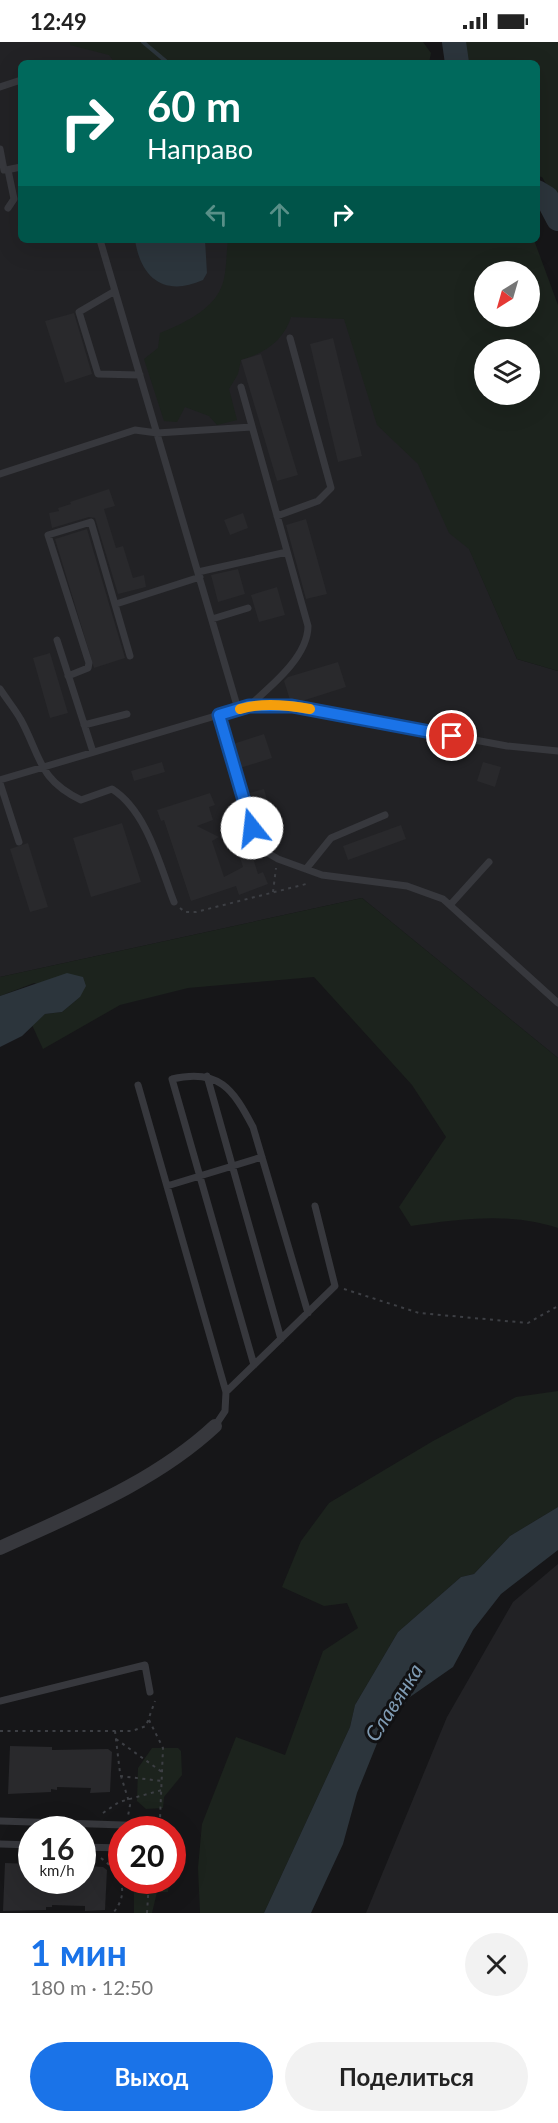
<!DOCTYPE html>
<html lang="ru">
<head>
<meta charset="utf-8">
<style>
  body { margin:0; font-family:Lato,sans-serif; background:#f2f2f2; color:#222; height:100vh; display:flex; flex-direction:column; font-size:22px; white-space:nowrap }
  * { box-sizing:border-box; margin:0 }
  p { font-size:20px; color:#767676 }
  .icon { flex:none; width:33px; height:33px; fill:none; stroke:currentColor; stroke-width:2; stroke-linecap:round; stroke-linejoin:round }
  .map { position:relative; height:1871px; overflow:hidden }
  .side { display:flex; flex-direction:column; background:#fff; flex:1 }
  .side>* { flex:none }
  .banner { position:absolute; left:18px; top:18px; width:522px; height:183px; border-radius:9px; box-shadow:0 6px 24px #0002; background:#00695c; color:#fff; overflow:hidden }
  .needle { width:39px; rotate:217deg }
  .buttons { position:absolute; left:474px; top:219px; display:grid; gap:12px }
  .buttons a { display:grid; place-items:center; width:66px; height:66px; border-radius:50%; background:#fff; box-shadow:0 6px 24px #0002; font-size:30px }
  .speed { position:absolute; left:18px; top:1774px; display:flex; gap:12px; font-size:30px; font-weight:700; text-align:center }
  .speed>* { display:grid; place-content:center; width:78px; height:78px; border-radius:50%; background:#fff; box-shadow:0 6px 24px #0002; line-height:1 }
  .speed small { font-size:15px; font-weight:400 }
  .speed .limit { border:9px solid #d22; background:#fff; color:#111 }
  .pin { position:absolute; display:grid; place-items:center; width:51px; height:51px; color:#fff; margin:-26px; border:3px solid #fff; border-radius:50%; box-shadow:0 2px 6px #0007 }
  .me { position:absolute; width:66px; margin:-33px; rotate:344deg; stroke-linejoin:round; filter:drop-shadow(0 0 4px #0008) }
  .turn { display:flex; align-items:center; gap:21px; height:126px; padding:0 30px; font-size:27px }
  .turn .icon { width:78px; height:78px; stroke-width:2.5 }
  .turn b { display:block; font-size:42px; line-height:51px }
  .lanes { display:flex; align-items:center; height:57px; padding:0 30px; background:#0003; justify-content:center; gap:30px; direction:ltr }
  .lanes .off { opacity:.35 }
  .round { display:grid; place-items:center; flex:none; width:63px; height:63px; border-radius:32px; background:#f2f2f2 }
  .headline { display:flex; align-items:center; justify-content:space-between; height:102px; padding:0 30px }
  h1 { font-size:36px; font-weight:700; line-height:45px; color:#1a73e8 }
  .cta { display:flex; gap:12px; margin-top:auto; padding:12px 30px }
  .cta a { flex:1; height:69px; border-radius:36px; background:#1a73e8; color:#fff; font-size:24px; font-weight:700; line-height:69px; text-align:center }
  .cta a+a { background:#f2f2f2; color:#222 }
  .status { display:flex; justify-content:space-between; align-items:center; height:42px; padding:0 30px; background:#fff; direction:ltr }
  .status svg { height:16px; fill:currentColor }
  .map>svg:first-child { display:block }
  .built { fill:#222225 }
  .green { fill:#1c231d; fill-rule:evenodd }
  .water { fill:#2c353c }
  .lines { fill:none; stroke-linecap:round; stroke-linejoin:round }
  .stream { stroke:#2c353c; stroke-width:4 }
  .river { stroke:#2c353c; stroke-width:24 }
  .building { fill:#29292c }
  .path { stroke:#3d3f44; stroke-width:2; stroke-dasharray:3 4.5; stroke-linecap:butt }
  .service { stroke:#37383d; stroke-width:7 }
  .minor { stroke:#37383d; stroke-width:14 }
  .route-casing { stroke:#114b97; stroke-width:15 }
  .route { stroke:#1a73e8; stroke-width:10 }
  .slow { stroke:#f59e0b; stroke-width:10 }
  .labels { text-anchor:middle; dominant-baseline:central; stroke-width:6; stroke-linejoin:round; paint-order:stroke }
  .water-label { font-size:21px; font-style:italic; fill:#7f9bb3; stroke:#111113 }
</style>
</head>
<body>
<div class="status"><b>12:49</b><svg viewBox="0 0 49 12"><path d="M0 12V9h3v3zM5 12V6h3v6zM10 12V3h3v9zM15 12V0h3v12zM26 1h20v11H26zM47 4h2v5h-2z"/></svg></div>
<div class="map">
<svg width="558" height="1871" viewBox="0 0 558 1871">
  <rect width="100%" height="100%" fill="#161618"/>
  <path class="built" d="M0 0H250L259 21H21V198H336L517 617 558 629V1016L362 856 0 935Z
    M558 1522V1871H366L447 1675 513 1560Z"/>
  <path class="green" d="M70 0H423L431 11 429 21H115L109 13 70 3Z
    M463 0H558V162L542 135 537 134V21H468Z
    M228 198H534L558 263V629L517 617 469 507 449 491 418 422 377 383 344 277 291 275C283 300 264 311 241 318L238 332 229 347 237 378 217 383 209 374 185 365 177 380 164 379 144 317 158 306 160 291C182 282 211 269 221 246 227 233 226 212 228 198ZM484 230H530V274H484ZM484 308H530V352H484Z
    M362 856 558 1016V1186C511 1170 459 1177 411 1184L399 1165 446 1095 412 1043 314 935 188 946 120 963 43 1007 32 983 45 972 62 970 80 955 34 941 0 954V935Z
    M558 1349V1465L510 1494 474 1532 461 1535 398 1590 355 1663 350 1685 264 1871H200L198 1826 202 1782 236 1695 285 1713 323 1609 358 1586 347 1561 324 1564 282 1545 301 1499 329 1461 433 1399 516 1355Z
    M152 1706H178L181 1709 182 1733 164 1755 163 1766 146 1767 137 1759 138 1726Z
    M134 1839H169L168 1850H157L152 1871H134Z"/>
  <path class="water" d="M135 198H205L207 231 203 238C165 255 141 237 135 198Z
    M67 931 83 935 86 944 80 955 62 970 45 972 22 994 0 1005V954Z
    M558 1465V1508L501 1552 473 1588 453 1625 410 1655 380 1694 357 1751 343 1802 311 1871H264L350 1685 355 1663 398 1590 461 1535 474 1532 510 1494Z"/>
  <g class="lines">
    <path class="stream" d="M143 0 168 21"/>
    <path class="river" d="M454 0 457 21
      M537 150 547 156 558 177"/>
  </g>
  <path class="building" d="M74 271 92 332 65 341 45 279Z
    M333 296 362 414 338 420 310 302Z
    M261 312 298 433 277 439 241 318Z
    M109 447 115 464 104 467 116 506 123 504 133 536 144 533 146 545 118 552 95 476 89 475 52 486 49 471 59 469 58 466 71 462 70 460Z
    M243 471 248 486 230 493 224 478Z
    M306 477 327 552 306 557 286 483Z
    M87 487 125 616 94 626 55 497Z
    M238 527 245 552 218 560 211 533Z
    M277 545 285 573 259 580 251 553Z
    M50 611 68 671 50 676 33 616Z
    M338 620 346 645 299 660 290 658 284 639 288 635Z
    M264 692 272 716 240 726 233 702Z
    M162 720 165 730 134 739 131 729Z
    M483 720 501 725 495 745 477 739Z
    M264 747 274 782 261 786 250 751Z
    M210 751 215 763 209 765 213 778 197 784 219 795 212 799 224 835 243 825 238 809 250 806 258 832 263 830 268 842 239 853 236 844 191 859 164 778 161 779 157 768Z
    M122 781 141 840 91 855 73 796Z
    M401 783 406 797 348 818 343 804Z
    M28 801 48 865 30 870 10 807Z
    M10 1704 52 1705V1708L108 1707 112 1710 110 1750 90 1751 91 1746 57 1745V1748L51 1747V1750L8 1752Z
    M5 1821 32 1822V1839H82V1829L86 1830 87 1824 103 1825 107 1828 105 1868 85 1869V1864L52 1863V1865H46V1868L3 1869Z"/>
  <g class="lines">
    <path class="path" d="M273 850 276 826
      M180 866 185 870H196L310 841
      M344 1247 419 1271 528 1281 558 1264
      M149 1678 163 1706 160 1777
      M0 1689H132L146 1684 155 1659
      M115 1689 120 1731 130 1763 128 1774
      M116 1697 162 1730
      M120 1734 162 1739
      M103 1771 119 1760 162 1748
      M101 1816C120 1830 131 1850 113 1871
      M116 1827 119 1816
      M120 1839H128
      M147 1871 149 1839"/>
    <path class="service" d="M0 45 21 38
      M0 107 4 128
      M6 128 21 125
      M8 128 14 157 8 166
      M100 198 238 667
      M115 249 79 270 98 332 140 333
      M0 432 135 388 157 391 252 385
      M277 474 318 459 331 446 290 296
      M198 530 287 510
      M116 562 200 535
      M212 577 248 566
      M57 598 93 710
      M68 634 88 626 89 621 48 493 91 480 130 614
      M0 647C7 658 15 667 21 678 41 715 38 737 81 758L112 747C147 769 160 824 174 860
      M250 664H292L507 704 558 709
      M219 673 252 786 266 810 278 817 322 833 407 844 443 857 558 961
      M84 683 127 672
      M0 738 249 664C271 644 308 615 308 584L241 345
      M0 741 19 800
      M306 827 331 796 385 773
      M451 862 489 820
      M207 1034 281 1297
      M138 1043 226 1350 225 1369 215 1384
      M167 1144 262 1115
      M254 1323 172 1037C219 1026 233 1047 253 1085L308 1271
      M226 1350 335 1244 315 1164
      M0 1659 145 1623 150 1650
      M0 1779 154 1784 160 1788
      M0 1802 32 1803
      M82 1805 122 1806"/>
    <path class="minor" d="M0 1506C74 1472 155 1440 215 1384"/>
  </g>
  <g class="lines">
    <g class="route-casing">
      <path id="route" d="M252 786 219 673 249 664H292L452 694"/>
    </g>
    <use href="#route" class="route"/>
    <path class="slow" d="M240 667C262 660 288 663 310 667"/>
  </g>
  <g class="labels">
    <g class="water-label">
      <text transform="translate(393 1660) rotate(-57)">Славянка</text>
    </g>
  </g>
</svg>
<div class="buttons">
<a><svg class="needle" viewBox="-14 -14 28 28"><path d="M0-13l5 13h-10z" fill="#e53935"/><path d="M0 13l5-13h-10z" fill="#767676"/></svg></a>
<a><svg class="icon" aria-label="layers" viewBox="0 0 24 24"><path d="M12 4l9 5-9 5-9-5zM3 14l9 5 9-5"/></svg></a>
</div>
<div class="speed"><div>16<small>km/h</small></div><div class="limit">20</div></div>
<div class="pin" style="left:452px;top:694px;background:#d93025"><svg class="icon" aria-label="arrive" viewBox="0 0 24 24"><path d="M6 21V4h12l-3 4 3 4H6"/></svg></div>
<svg class="me" style="left:252px;top:786px" viewBox="-20 -20 40 40"><circle r="19" fill="#fff"/><path d="M0-13L10 11 0 6-10 11z" fill="#1a73e8"/></svg>
<div class="banner">
<div class="turn"><svg class="icon" aria-label="right" viewBox="0 0 24 24"><path d="M7 20v-9h11M14 6l5 5-5 5"/></svg><div><b>60 m</b>Направо</div></div>
<div class="lanes"><svg class="icon off" aria-label="left" viewBox="0 0 24 24"><path d="M17 20v-9H6M10 6l-5 5 5 5"/></svg><svg class="icon off" aria-label="ahead" viewBox="0 0 24 24"><path d="M12 20V5M6 11l6-6 6 6"/></svg><svg class="icon" aria-label="right" viewBox="0 0 24 24"><path d="M7 20v-9h11M14 6l5 5-5 5"/></svg></div>
</div>
</div>
<section class="side">
<div class="headline"><div><h1>1 мин</h1><p>180 m · 12:50</p></div><a class="round"><svg class="icon" aria-label="close" viewBox="0 0 24 24"><path d="M6 6l12 12M18 6L6 18"/></svg></a></div>
<div class="cta"><a>Выход</a><a>Поделиться</a></div>
</section>
</body>
</html>
